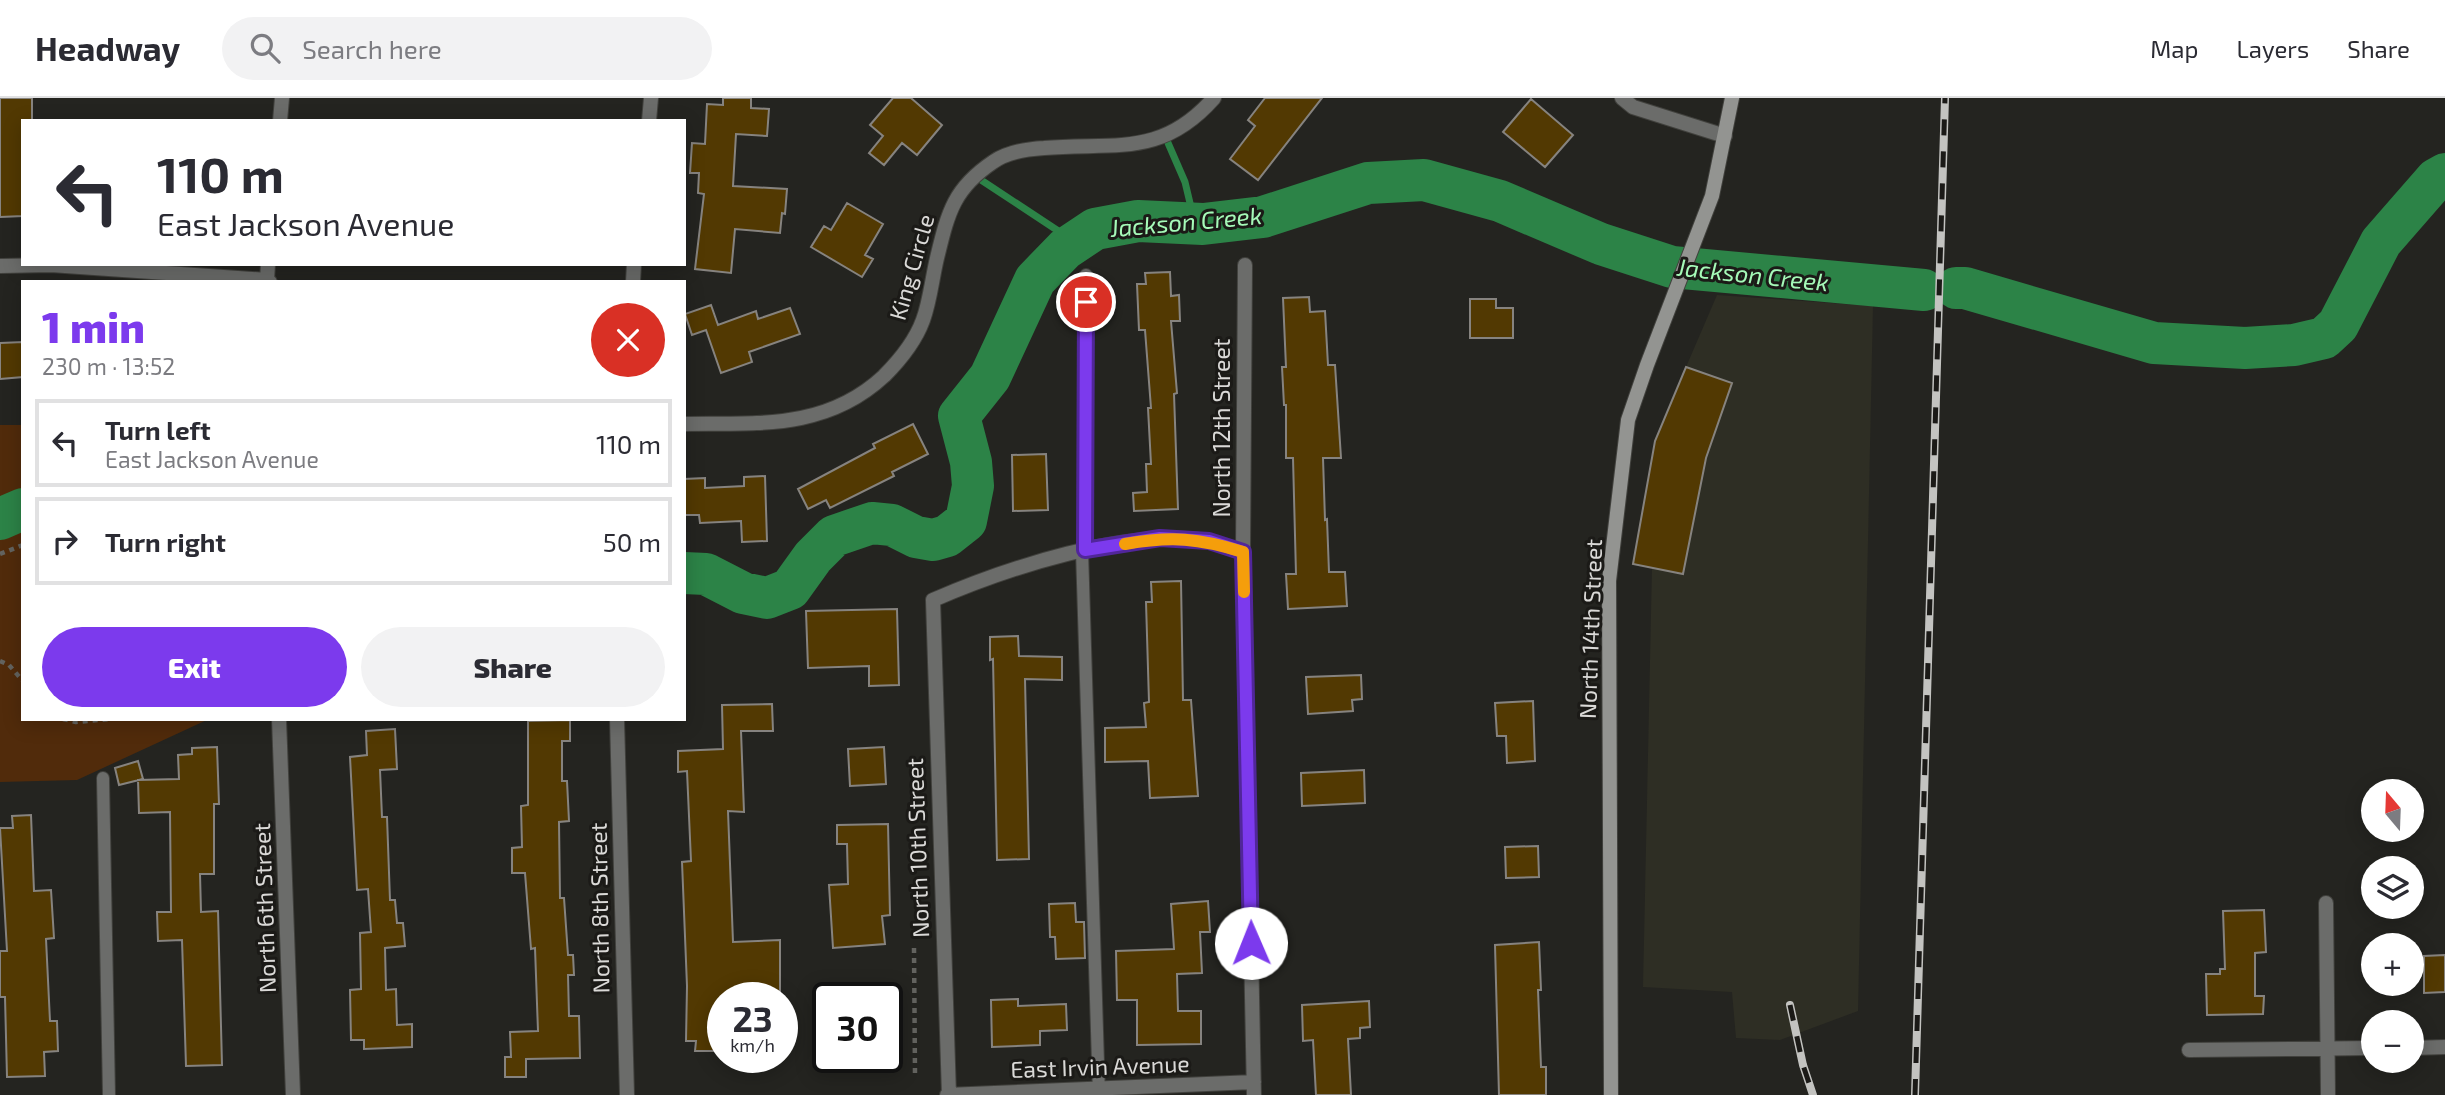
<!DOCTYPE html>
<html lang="en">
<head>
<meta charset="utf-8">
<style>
  body { margin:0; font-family:"Exo 2",sans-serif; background:#f2f2f3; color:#2b2b33; height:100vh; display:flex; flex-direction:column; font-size:26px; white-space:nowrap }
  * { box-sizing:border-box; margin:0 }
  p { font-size:23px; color:#7c7c81 }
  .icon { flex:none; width:38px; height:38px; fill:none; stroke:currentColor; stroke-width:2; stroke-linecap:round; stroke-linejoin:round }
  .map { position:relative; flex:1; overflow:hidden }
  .panel { position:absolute; left:21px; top:182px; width:665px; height:441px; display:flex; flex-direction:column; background:#fff; border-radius:0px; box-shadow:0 4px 18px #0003 }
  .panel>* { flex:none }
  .banner { position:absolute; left:21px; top:21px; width:665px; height:147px; border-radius:0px; box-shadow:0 4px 18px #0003; background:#fff; color:#2b2b33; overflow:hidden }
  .needle { width:46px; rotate:341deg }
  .fabs { position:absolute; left:2361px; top:681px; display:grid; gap:14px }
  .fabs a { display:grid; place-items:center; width:63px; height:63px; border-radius:50%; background:#fff; box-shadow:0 4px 18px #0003; font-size:35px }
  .speed { position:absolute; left:707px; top:884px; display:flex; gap:14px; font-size:35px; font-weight:700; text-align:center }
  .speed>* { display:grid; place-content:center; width:91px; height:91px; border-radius:50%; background:#fff; box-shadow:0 4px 18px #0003; line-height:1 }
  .speed small { font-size:18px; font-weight:400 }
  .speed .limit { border:4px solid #111; border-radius:10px; background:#fff; color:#111 }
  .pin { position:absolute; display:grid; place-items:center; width:60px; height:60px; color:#fff; margin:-30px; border:4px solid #fff; border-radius:50%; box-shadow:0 2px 7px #0007 }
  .me { position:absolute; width:77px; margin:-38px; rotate:359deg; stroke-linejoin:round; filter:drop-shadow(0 0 5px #0008) }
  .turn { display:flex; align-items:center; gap:24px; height:147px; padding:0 21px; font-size:32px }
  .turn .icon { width:91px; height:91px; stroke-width:2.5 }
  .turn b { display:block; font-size:49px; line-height:60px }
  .round { display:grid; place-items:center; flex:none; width:74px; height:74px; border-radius:37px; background:#f2f2f3 }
  .headline { display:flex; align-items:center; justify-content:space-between; height:119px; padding:0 21px }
  h1 { font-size:42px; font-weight:800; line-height:52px; color:#7c3aed }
  .button { display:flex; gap:14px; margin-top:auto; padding:14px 21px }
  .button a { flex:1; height:80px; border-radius:42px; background:#7c3aed; color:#fff; font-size:28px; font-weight:800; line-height:80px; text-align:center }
  .button a+a { background:#f2f2f3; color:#2b2b33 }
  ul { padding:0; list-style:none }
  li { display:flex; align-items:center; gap:21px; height:88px; margin:0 14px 10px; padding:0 7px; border:4px solid #e1e1e2; border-radius:0px }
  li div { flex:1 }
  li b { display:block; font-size:26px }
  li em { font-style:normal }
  header { display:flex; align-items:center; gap:42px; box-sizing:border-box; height:98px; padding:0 35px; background:#fff; border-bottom:2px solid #e1e1e2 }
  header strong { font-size:33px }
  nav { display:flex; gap:38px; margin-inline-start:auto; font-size:24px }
  .search { width:490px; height:63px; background:#f2f2f3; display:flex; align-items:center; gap:18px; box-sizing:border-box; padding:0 24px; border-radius:38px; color:#7c7c81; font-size:26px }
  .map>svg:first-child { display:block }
  .built { fill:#2e2e24 }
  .green { fill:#512b0b }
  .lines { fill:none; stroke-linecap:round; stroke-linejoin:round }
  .stream { stroke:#2c8347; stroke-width:7 }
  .river { stroke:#2c8347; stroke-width:42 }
  .building { fill:#523902; stroke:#86837f; stroke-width:2 }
  .lane-casing { stroke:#41413d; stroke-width:14 }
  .street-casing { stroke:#41413d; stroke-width:16 }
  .secondary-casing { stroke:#41413d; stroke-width:16 }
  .path { stroke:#63635f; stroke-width:4.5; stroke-dasharray:5 5; stroke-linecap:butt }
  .lane { stroke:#6b6c6a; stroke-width:12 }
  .street { stroke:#6b6c6a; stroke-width:14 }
  .secondary { stroke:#939491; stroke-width:14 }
  .rail-casing { stroke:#c3c3c0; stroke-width:8 }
  .rail { stroke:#1b1a17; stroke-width:5; stroke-dasharray:16; stroke-linecap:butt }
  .route-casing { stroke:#51269a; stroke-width:18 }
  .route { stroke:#7c3aed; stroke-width:12 }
  .slow { stroke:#f59e0b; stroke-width:12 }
  .labels { text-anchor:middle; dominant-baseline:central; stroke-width:6; stroke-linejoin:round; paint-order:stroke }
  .street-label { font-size:23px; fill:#dad9d7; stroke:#1b1a17 }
  .water-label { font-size:24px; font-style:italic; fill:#a5fab8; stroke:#1b1a17 }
</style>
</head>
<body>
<header>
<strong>Headway</strong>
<div class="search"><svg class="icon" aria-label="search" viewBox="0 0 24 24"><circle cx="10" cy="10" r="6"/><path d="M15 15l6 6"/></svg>Search here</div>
<nav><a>Map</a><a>Layers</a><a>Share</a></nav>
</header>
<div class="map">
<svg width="2445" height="997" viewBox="0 0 2445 997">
  <rect width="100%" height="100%" fill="#242420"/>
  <path class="built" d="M1717 197 1873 208 1858 913 1780 942 1736 940 1732 894 1643 889 1652 470 1683 476 1706 360 1732 286 1686 269Z"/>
  <path class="green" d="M0 327H23V621H209L77 682 0 684Z"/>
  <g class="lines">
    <path class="stream" d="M1165 38 1185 84 1195 126
      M975 78 1075 144"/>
    <path class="river" d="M1956 190H1965L2154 245 2245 250 2294 247 2324 240 2338 227 2381 144 2436 81 2445 76
      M0 421 23 411
      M684 475 706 476 743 495 767 500 790 491 813 459 834 438 872 425 892 427 916 439 933 442 947 438 966 423 973 388 971 364 959 318 990 279 1035 182 1065 151 1095 131 1138 123 1203 126 1263 119 1368 85 1424 82 1500 103 1601 146 1672 169 1924 192"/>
  </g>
  <path class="building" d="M0 0H32V23H23V118L0 119Z
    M723 0H751V10L769 11 767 38 736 36 733 88 787 91 785 116 782 115 780 135 735 131 731 175 695 171 704 96 698 95 699 75H690L692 45 705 46 707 6 723 7Z
    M893 0H911L942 27 917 57 902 45 884 67 869 55 883 38 870 27Z
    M1265 0H1322L1258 82 1230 61 1255 28 1248 22Z
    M1531 1 1573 37 1545 69 1503 34Z
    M847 105 883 126 865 157 873 161 862 179 811 149 824 128 831 132Z
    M1170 174 1171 198 1179 197 1180 223H1171L1177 295 1174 296 1178 411 1134 413 1133 395 1147 394 1146 366H1151L1148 310H1151L1145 232H1139L1137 186H1146L1145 175Z
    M1309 199 1310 214 1325 213 1328 267H1335L1341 360H1323L1325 422 1327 421 1329 474H1345L1347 508 1288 511 1286 476H1296L1293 360H1286V307H1284L1282 269H1286L1283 200Z
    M1470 201H1496V210H1513V240H1470Z
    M711 207 718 227 756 213 758 221 790 210 800 236 749 254 752 264 721 275 706 232 692 237 685 216Z
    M23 244V279L0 281V245Z
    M1686 269 1732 285 1706 360 1683 476 1633 466 1655 343Z
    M913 326 928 356 892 374 894 378 830 410 826 402 808 411 798 391 875 350 873 346Z
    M1046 356 1048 412 1013 413 1012 357Z
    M765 378 767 443 742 444 741 423 700 425 699 417H684V381L705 380V390L744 388V379Z
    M1181 483 1183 602H1191L1198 698 1150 700 1148 663 1105 664V630L1146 629 1144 605 1149 604 1146 504H1152L1151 484Z
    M897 511 899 587 869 588V568L808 570 806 513Z
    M1018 538 1019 558 1062 559V582L1025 581 1029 761 997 762 993 561 990 562V539Z
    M1361 577 1362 601 1352 602 1353 613 1308 616 1306 579Z
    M1533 603 1535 663 1507 665 1506 638H1497L1495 605Z
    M772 606 773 633H741L744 714 728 713 733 844 780 842V900H723V953H695L696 943H686L687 888 682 764 691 763 687 673 678 674V653L723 651 722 607Z
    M570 622V643H562V683H567L569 723 559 724 560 800H564L568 857H573L574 877H568L569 918H579L580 960 526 961V979H505V959H511L510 934 538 933 535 850 531 851 525 775H512V750L522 749 521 708 528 707V623Z
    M395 631 397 671 380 672 382 719H387L390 802H395L397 825H403L405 848 385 850 386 892 396 891 397 927 412 926V949L364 951V942H351L350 892 361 891 360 835 371 834 368 791 357 792 350 659 367 657 366 633Z
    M217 649 219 706H214V776H200L201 814 218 813 222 967 186 968 182 842 158 843 157 814H171L170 714 139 715 138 682 179 681 178 657 192 656V650Z
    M884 649 886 686 850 688 848 651Z
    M138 663 143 681 119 687 115 670Z
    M1364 672 1365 705 1302 708 1301 675Z
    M31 717 34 793 51 792 54 840 46 841 50 923H57L58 953 44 954 45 978 7 979 5 899H0V853H7L0 730H13L12 718Z
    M888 726 890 817 882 818 885 846 833 850 829 787 848 786 847 746H837V727Z
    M1538 748 1539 779 1506 780 1505 749Z
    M1208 803 1210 834H1200L1202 875 1177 876 1178 913H1201V946L1137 947V902H1117L1116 853 1174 851 1171 806Z
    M1075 805 1076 824H1084L1085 860 1056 861 1055 839H1050L1049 806Z
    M2264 812 2266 854 2255 855V898H2264L2263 916 2207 917 2206 876H2220V871H2225L2223 813Z
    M1539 844 1541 892H1538L1541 969H1546V997H1499L1495 847Z
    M2445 857V894L2424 895V858Z
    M1018 901V908L1066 906 1067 932 1040 933V947L992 949 991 902Z
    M1369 903 1370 929 1360 930V940L1348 941 1351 997H1316L1313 942 1303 943 1302 907Z"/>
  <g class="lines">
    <g class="lane-casing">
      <path id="lane" d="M1085 452 1086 177
        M1082 453 1099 997
        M103 680 109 997"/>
    </g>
    <g class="street-casing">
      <path id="street" d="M1622 0 1633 9 1725 38
        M280 23 282 0
        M649 23 651 0
        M1245 167 1243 455 1254 997
        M0 168 51 167 267 182 270 184
        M267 182 268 166
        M633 184 634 166
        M684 326C758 325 826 332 884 278 900 262 915 244 923 222 930 203 932 181 937 160 948 115 953 91 993 64 1007 54 1027 51 1044 50 1115 44 1161 60 1214 0
        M279 621 293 997
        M617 621 627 997
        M2326 805 2328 997
        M2412 950 2445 949
        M2189 952 2373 950
        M947 997 1254 984
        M949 997 933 502C1007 470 1127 430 1208 443 1220 445 1232 451 1243 455"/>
    </g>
    <g class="secondary-casing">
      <path id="secondary" d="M1611 997 1609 483 1628 322 1647 267 1712 98 1732 0"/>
    </g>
    <path class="path" d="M0 456 23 447
      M0 563 9 567 23 583
      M63 621 76 624 110 621
      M914 850 915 976"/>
    <use href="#lane" class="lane"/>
    <use href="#street" class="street"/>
    <use href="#secondary" class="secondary"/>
    <g class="rail-casing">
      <path id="rail" d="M1790 907 1803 967 1813 997
        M1915 997 1945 0"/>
    </g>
    <use href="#rail" class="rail"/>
  </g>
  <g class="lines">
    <g class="route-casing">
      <path id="route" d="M1086 204 1085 452 1160 440 1209 443 1243 454 1251 845"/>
    </g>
    <use href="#route" class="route"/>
    <path class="slow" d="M1125 446C1171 438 1199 440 1243 454L1244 494"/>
  </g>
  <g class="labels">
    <g class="street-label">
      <text transform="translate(911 169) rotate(-74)">King Circle</text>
      <text transform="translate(1221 330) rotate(-90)">North 12th Street</text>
      <text transform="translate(1590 531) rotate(-88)">North 14th Street</text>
      <text transform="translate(917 750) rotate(-92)">North 10th Street</text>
      <text transform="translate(264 810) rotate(-92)">North 6th Street</text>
      <text transform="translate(599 810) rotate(-91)">North 8th Street</text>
      <text transform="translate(1100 968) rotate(-2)">East Irvin Avenue</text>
    </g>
    <g class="water-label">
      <text transform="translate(1186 123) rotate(-5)">Jackson Creek</text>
      <text transform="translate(1753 176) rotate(6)">Jackson Creek</text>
    </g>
  </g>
</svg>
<div class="fabs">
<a><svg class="needle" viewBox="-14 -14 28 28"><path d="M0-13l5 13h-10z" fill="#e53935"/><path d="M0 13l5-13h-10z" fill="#7c7c81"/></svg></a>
<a><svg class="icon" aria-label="layers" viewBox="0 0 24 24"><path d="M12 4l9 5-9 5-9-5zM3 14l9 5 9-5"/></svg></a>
<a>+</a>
<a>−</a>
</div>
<div class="speed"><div>23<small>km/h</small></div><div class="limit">30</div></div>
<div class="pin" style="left:1086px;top:204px;background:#d93025"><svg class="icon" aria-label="arrive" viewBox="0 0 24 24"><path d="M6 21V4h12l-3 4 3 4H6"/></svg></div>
<svg class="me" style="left:1251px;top:845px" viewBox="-20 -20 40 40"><circle r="19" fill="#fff"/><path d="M0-13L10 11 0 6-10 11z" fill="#7c3aed"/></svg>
<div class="banner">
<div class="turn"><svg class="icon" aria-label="left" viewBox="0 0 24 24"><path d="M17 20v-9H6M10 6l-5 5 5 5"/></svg><div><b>110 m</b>East Jackson Avenue</div></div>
</div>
<section class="panel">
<div class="headline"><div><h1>1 min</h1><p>230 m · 13:52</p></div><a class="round" style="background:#d93025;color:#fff"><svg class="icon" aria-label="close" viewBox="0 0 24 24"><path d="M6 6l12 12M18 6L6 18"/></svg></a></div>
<ul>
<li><svg class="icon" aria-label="left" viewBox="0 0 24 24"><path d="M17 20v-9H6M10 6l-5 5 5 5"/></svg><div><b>Turn left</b><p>East Jackson Avenue</p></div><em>110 m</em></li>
<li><svg class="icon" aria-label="right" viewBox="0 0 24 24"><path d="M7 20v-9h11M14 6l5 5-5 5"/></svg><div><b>Turn right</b></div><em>50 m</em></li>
</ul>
<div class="button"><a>Exit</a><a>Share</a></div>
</section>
</div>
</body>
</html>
